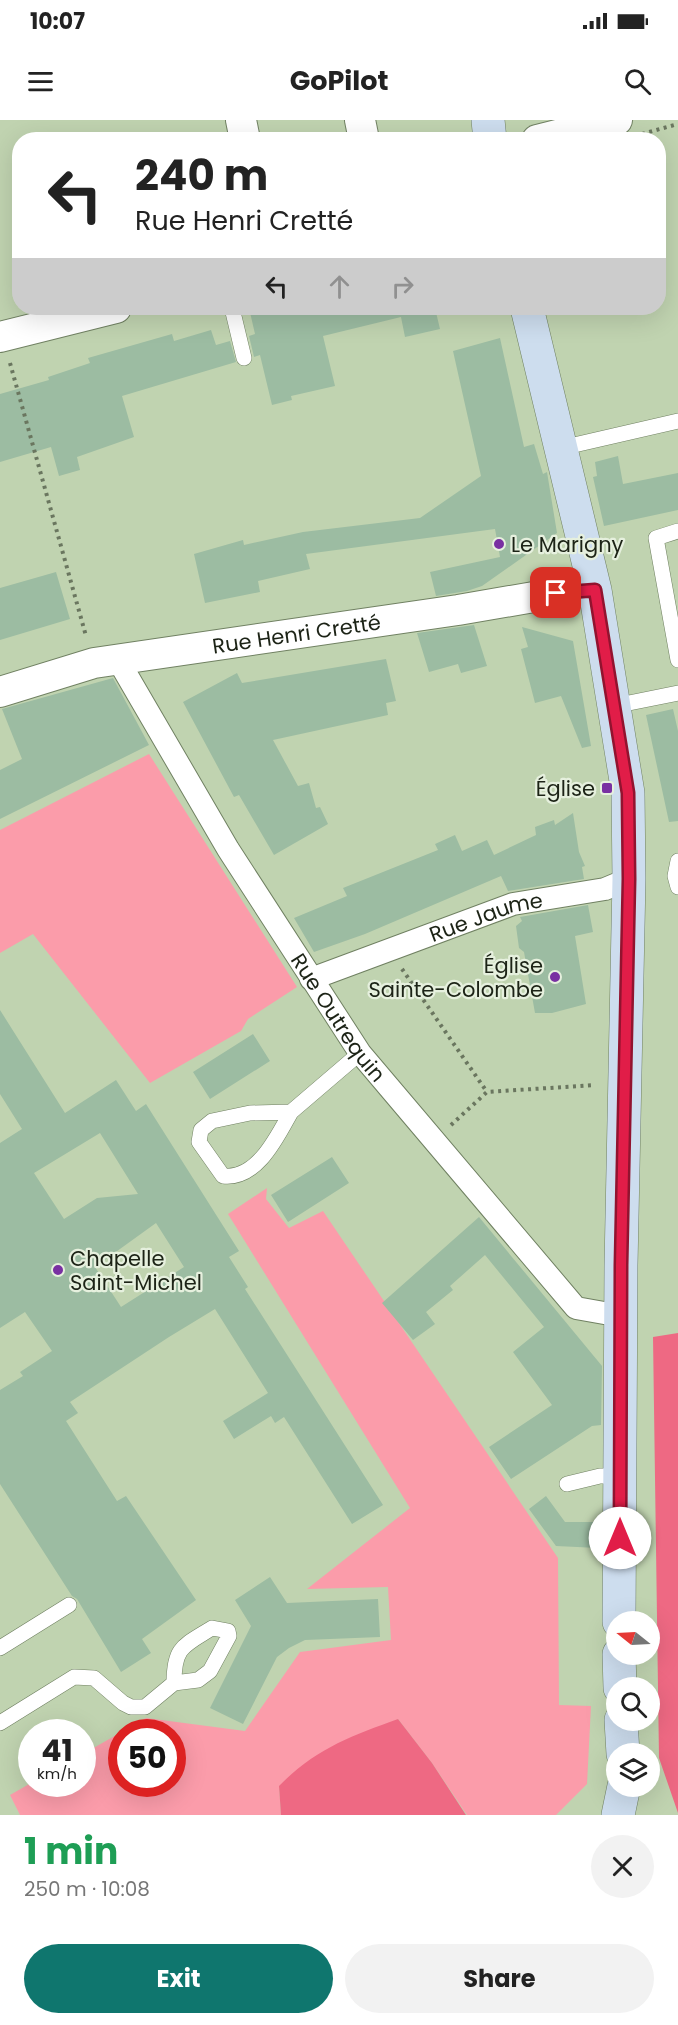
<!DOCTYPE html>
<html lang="en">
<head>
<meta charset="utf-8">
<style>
  body { margin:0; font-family:Poppins,sans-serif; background:#f2f2f2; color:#222; height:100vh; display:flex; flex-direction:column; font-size:22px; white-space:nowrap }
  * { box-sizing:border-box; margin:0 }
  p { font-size:20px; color:#767676 }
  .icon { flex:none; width:33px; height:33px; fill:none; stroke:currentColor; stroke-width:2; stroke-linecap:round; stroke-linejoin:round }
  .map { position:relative; height:1695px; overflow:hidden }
  .panel { display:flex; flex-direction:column; background:#fff; flex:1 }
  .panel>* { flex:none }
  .top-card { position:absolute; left:12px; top:12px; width:654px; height:183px; border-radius:24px; box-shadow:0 6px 24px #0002; background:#fff; color:#222; overflow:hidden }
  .needle { width:39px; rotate:288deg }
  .fabs { position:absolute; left:606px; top:1491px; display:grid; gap:12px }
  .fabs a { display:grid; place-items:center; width:54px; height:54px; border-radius:50%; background:#fff; box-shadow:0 6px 24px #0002; font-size:30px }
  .speed { position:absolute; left:18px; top:1599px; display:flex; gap:12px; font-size:30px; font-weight:700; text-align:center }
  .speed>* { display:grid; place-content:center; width:78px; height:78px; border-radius:50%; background:#fff; box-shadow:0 6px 24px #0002; line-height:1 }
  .speed small { font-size:15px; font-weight:400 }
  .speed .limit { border:9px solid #d22; background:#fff; color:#111 }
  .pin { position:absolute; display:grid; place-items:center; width:51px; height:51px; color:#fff; margin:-26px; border-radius:12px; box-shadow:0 3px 9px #0006 }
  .me { position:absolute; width:66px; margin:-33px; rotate:0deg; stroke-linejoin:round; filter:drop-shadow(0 0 4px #0008) }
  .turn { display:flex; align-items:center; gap:21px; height:126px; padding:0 24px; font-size:27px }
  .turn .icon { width:78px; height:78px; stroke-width:2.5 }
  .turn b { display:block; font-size:42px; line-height:51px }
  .lanes { display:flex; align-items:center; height:57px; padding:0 24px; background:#0003; justify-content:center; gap:30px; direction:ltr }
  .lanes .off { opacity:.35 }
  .round { display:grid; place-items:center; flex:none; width:63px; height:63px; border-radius:32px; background:#f2f2f2 }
  .headline { display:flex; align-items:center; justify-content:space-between; height:102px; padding:0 24px }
  h1 { font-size:36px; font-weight:700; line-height:45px; color:#1e9e55 }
  .primary-button { display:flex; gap:12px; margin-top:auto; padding:12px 24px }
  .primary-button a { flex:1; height:69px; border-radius:36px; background:#0f766e; color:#fff; font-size:24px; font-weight:700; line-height:69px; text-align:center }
  .primary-button a+a { background:#f2f2f2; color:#222 }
  .status { display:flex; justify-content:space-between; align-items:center; height:42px; padding:0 30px; background:#fff; direction:ltr }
  .status svg { height:16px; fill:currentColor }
  header { display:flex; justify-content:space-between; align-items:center; height:78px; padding:0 24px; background:#fff; font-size:27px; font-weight:700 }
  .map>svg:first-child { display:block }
  .green { fill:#fb9caa; fill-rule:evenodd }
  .forest { fill:#ee6983 }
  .building { fill:#9cbca2; fill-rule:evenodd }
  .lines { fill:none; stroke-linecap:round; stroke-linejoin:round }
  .service-casing { stroke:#708162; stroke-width:16 }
  .pedestrian-casing { stroke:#708162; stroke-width:24 }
  .minor-casing { stroke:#708162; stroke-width:32 }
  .secondary-casing { stroke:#708162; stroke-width:34 }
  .path { stroke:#6a765f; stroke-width:4; stroke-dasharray:3 4.5; stroke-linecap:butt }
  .service { stroke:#fff; stroke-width:15 }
  .pedestrian { stroke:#fff; stroke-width:22 }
  .minor { stroke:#fff; stroke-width:30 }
  .secondary { stroke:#cdddee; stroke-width:33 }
  .route-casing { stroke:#92132f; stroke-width:15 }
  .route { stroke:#e11d48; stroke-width:10 }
  .poi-dot { fill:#7930a2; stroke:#e6f0de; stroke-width:2 }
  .labels { text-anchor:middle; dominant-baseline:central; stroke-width:4.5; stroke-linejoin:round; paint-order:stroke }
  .poi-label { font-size:21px; fill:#1c2316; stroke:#e6f0de; text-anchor:start }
  .street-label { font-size:21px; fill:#1c2316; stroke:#e6f0de }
</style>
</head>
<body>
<div class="status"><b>10:07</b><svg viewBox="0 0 49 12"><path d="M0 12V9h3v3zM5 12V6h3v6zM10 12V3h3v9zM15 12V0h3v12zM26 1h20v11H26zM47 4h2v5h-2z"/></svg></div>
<header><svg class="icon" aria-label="menu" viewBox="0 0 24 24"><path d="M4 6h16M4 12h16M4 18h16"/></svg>GoPilot<svg class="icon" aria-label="search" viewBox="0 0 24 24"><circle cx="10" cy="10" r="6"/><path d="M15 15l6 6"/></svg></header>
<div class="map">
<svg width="678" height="1695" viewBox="0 0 678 1695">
  <rect width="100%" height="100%" fill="#c0d3b0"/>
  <path class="green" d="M149 634 297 867 248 899 241 911 150 963 33 814 0 833V710Z
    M267 1068 266 1079 289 1108 323 1091 558 1438 559 1585 591 1586 587 1664 556 1695H467L432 1643 398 1599 279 1666 281 1695H20L10 1675 31 1663 82 1664 83 1634 146 1598 245 1611 300 1532 391 1520 388 1467 307 1469 410 1388 228 1094ZM122 1612H172V1664H122Z"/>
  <path class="forest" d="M678 1213V1693L659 1638 653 1217Z
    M398 1599 432 1643 466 1695H281L279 1666C315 1629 351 1616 398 1599Z"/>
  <path class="building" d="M249 188H435L440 209 405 217 401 197 323 216 335 266 291 276 292 280 272 285 260 235 254 237 249 216 255 214Z
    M211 210 216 225 230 221 236 242 122 276 134 317 77 337 80 350 59 356 51 327 0 342V274L49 260 48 257 90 243 88 238 172 214 174 221Z
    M500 218 524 327 534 324 543 354 547 352 557 413 482 466 467 471 436 476 430 452 500 437 495 409 306 434 310 449 258 461 260 472 205 483 194 434 243 420 244 425 303 412 420 398 481 356 453 231Z
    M618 336 623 364 678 353V390L604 406 593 357 597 356 595 342Z
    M56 452 70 499 0 520V468Z
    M474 505 487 546 461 553 458 544 429 552 417 513Z
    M522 507 573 521 591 626 582 628 561 576 535 583 521 529 528 527Z
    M386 539 396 581 386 583 388 595 273 620 298 666 309 663 316 688 320 687 328 704 274 735 239 675 234 677 183 582 237 553 242 563Z
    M113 558 149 625 0 699V650L22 639 2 589Z
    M673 589 678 611V701L669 702 646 595Z
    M573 693 579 732 585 746 582 747 584 759 508 771 501 756 365 814 314 832 294 798 347 776 343 768 438 730 435 724 455 715 462 731 487 720 494 735 536 715 535 707 554 700 555 705Z
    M588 785 593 812 575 816 586 884 552 893H535L524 832 519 828 516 806 522 801 520 797Z
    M0 890 65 993 116 960 136 991 146 984 239 1131 229 1137 248 1167 245 1169 383 1385 352 1404 284 1297 275 1303 271 1296 234 1319 223 1301 268 1273 215 1189 169 1217 70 1282 78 1293 66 1301 117 1381 126 1376 196 1480 142 1519 151 1533 121 1552 77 1479 72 1476 0 1364V1270L23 1256 20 1252 52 1231 25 1192 0 1208V1023L22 1009 0 974ZM100 1013 138 1074 97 1078 64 1099 34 1053ZM156 1103 184 1147 121 1187 95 1147Z
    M253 914 270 941 210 979 193 952Z
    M332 1037 349 1063 288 1102 271 1075Z
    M479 1097 602 1246 601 1305 592 1306 511 1359 489 1327 552 1285 513 1232 544 1207 485 1135 450 1166 453 1170 426 1192 435 1204 413 1220 382 1183Z
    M546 1376 565 1402H599L598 1428 556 1426 529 1389Z
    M270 1457 287 1483 378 1479 380 1517 305 1520 289 1528 277 1537 243 1604 210 1588 251 1506 235 1480Z"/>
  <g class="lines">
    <g class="service-casing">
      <path id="service" d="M232 188 244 238
        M561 328 678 301
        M678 411 656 418 678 540
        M614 586 678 573
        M678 741 675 756 678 767
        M291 992C277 1017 257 1060 223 1056L199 1022 201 1010 212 1001 250 993 291 992 360 933
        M567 1364 600 1356H620
        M0 1528 69 1485
        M0 1603 74 1557 94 1558 123 1583 131 1587H145L174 1563 198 1560 210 1551 229 1516 228 1511 212 1508C183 1526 174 1527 174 1563"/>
    </g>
    <g class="pedestrian-casing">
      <g id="pedestrian">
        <path id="s1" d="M118 540 228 729 360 933 576 1188 621 1196"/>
        <path id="s2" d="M311 859 513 784 605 769 629 759"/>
      </g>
    </g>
    <g class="minor-casing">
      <g id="minor">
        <path d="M241 0 245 20"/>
        <path d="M360 0 364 20"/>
        <path d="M537 20 617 0"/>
        <path d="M0 217 116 188"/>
        <path id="s3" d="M0 572 94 543 458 490 557 473 595 470"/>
      </g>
    </g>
    <g class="secondary-casing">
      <path id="secondary" d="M488 0 490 20
        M527 188 595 470 628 673 629 759 621 1145 619 1502
        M619 1534 620 1568
        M621 1600 623 1634
        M618 1695 624 1666"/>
    </g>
    <path class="path" d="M642 14 678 4
      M10 243 86 516
      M402 849 487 972
      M451 1005 487 972 595 965"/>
    <use href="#service" class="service"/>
    <use href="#pedestrian" class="pedestrian"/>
    <use href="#minor" class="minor"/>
    <use href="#secondary" class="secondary"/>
  </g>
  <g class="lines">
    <g class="route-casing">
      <path id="route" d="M556 473 595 470 628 673 629 759 621 1145 620 1418"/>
    </g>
    <use href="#route" class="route"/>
  </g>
  <g class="poi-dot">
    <circle cx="499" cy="424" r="6"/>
    <rect x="601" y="662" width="12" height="12" rx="3"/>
    <circle cx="555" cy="857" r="6"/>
    <circle cx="58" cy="1150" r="6"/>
  </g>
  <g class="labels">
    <g class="poi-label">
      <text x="511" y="424">Le Marigny</text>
      <text x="595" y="668" text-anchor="end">Église</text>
      <text x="543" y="845" text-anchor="end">Église<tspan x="543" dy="24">Sainte-Colombe</tspan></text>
      <text x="70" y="1138">Chapelle<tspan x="70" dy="24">Saint-Michel</tspan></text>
    </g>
    <g class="street-label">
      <text stroke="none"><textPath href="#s3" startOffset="303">Rue Henri Cretté</textPath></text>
      <text stroke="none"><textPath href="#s2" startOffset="186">Rue Jaume</textPath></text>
      <text stroke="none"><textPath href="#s1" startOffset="420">Rue Outrequin</textPath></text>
    </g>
  </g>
</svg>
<div class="fabs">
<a><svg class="needle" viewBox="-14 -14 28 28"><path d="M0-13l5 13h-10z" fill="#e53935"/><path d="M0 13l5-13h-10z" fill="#767676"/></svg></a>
<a><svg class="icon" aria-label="search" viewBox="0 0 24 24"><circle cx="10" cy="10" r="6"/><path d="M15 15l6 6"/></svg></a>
<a><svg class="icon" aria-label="layers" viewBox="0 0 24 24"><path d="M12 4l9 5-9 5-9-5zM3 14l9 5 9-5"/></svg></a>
</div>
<div class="speed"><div>41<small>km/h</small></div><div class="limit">50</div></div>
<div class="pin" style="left:556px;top:473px;background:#d93025"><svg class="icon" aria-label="arrive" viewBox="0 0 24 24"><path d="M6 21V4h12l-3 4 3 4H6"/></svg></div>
<svg class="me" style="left:620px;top:1418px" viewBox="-20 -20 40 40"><circle r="19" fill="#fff"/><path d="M0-13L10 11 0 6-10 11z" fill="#e11d48"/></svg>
<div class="top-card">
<div class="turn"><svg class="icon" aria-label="left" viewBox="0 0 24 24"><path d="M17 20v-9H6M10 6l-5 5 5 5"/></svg><div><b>240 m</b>Rue Henri Cretté</div></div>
<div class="lanes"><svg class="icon" aria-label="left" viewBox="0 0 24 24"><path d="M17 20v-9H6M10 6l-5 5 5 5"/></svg><svg class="icon off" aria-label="ahead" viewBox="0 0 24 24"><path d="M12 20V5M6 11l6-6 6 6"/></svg><svg class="icon off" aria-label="right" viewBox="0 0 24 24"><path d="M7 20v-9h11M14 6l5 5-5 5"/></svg></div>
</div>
</div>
<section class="panel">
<div class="headline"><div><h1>1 min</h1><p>250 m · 10:08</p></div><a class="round"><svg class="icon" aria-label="close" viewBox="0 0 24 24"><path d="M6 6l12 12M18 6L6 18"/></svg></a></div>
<div class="primary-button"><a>Exit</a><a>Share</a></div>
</section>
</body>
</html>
